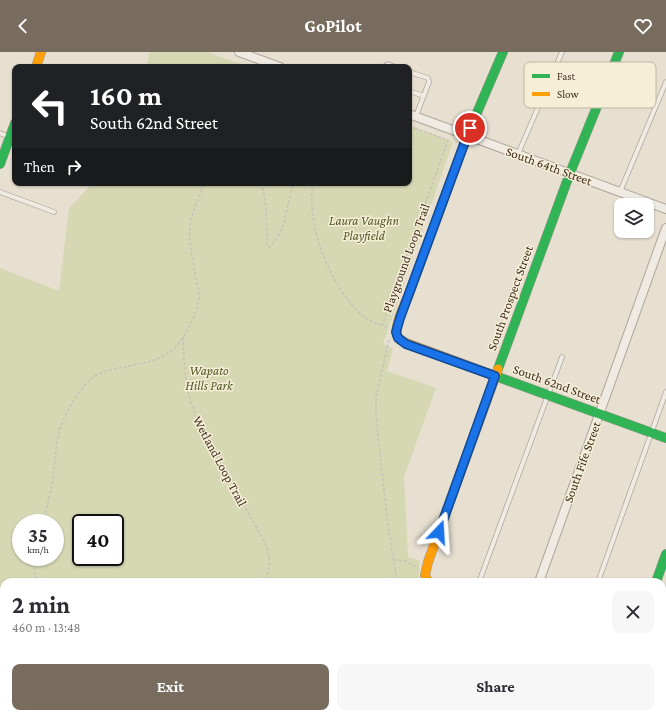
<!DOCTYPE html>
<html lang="en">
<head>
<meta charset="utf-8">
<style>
  body { margin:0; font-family:"Crimson Pro",serif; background:#f7f7f7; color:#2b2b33; height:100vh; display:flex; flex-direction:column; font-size:15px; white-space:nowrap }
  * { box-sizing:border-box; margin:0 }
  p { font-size:13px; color:#7c7c81 }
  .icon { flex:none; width:22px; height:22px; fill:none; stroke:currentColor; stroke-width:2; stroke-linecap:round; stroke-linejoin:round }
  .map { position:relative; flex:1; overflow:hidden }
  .side { position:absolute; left:0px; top:526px; width:666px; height:140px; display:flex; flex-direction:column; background:#fff; border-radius:12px 12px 0 0; box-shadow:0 1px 3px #0004 }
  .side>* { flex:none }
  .banner { position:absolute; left:12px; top:12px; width:400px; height:122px; border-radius:8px; box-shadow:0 1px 3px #0004; background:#202124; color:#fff; overflow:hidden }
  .controls { position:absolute; left:614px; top:146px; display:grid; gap:8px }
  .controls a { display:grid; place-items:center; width:40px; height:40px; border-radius:8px; background:#fff; box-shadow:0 1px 3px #0004; font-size:20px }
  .speed { position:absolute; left:12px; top:462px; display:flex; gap:8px; font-size:20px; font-weight:700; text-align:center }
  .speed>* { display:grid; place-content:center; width:52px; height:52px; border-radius:50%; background:#fff; box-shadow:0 1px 3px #0004; line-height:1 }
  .speed small { font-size:10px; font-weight:400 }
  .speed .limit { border:2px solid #111; border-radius:6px; background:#fff; color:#111 }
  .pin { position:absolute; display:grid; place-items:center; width:34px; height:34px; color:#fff; margin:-17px; border:2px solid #fff; border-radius:50%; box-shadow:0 1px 4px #0007 }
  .me { position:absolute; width:44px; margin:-22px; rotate:20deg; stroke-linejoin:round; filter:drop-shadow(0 0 3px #0008) }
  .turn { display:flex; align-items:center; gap:14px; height:84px; padding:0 12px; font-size:18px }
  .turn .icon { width:52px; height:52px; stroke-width:2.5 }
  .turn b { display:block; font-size:28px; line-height:34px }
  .then { display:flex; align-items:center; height:38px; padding:0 12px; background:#0003; gap:8px; font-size:15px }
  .round { display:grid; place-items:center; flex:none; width:42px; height:42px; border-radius:8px; background:#f7f7f7 }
  .headline { display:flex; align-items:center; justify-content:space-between; height:68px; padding:0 12px }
  h1 { font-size:24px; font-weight:700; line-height:30px }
  .button { display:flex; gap:8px; margin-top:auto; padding:8px 12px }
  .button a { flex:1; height:46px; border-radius:8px; background:#786c5e; color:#fff; font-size:16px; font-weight:700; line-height:46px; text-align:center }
  .button a+a { background:#f7f7f7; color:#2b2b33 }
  header { display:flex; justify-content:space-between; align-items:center; height:52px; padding:0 12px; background:#786c5e; color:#fff; font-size:18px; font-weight:700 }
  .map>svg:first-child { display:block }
  .green { fill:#d6d7b3; fill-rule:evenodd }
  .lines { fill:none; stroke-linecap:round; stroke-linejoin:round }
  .lane-casing { stroke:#ada599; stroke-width:5.5 }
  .street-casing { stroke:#ada599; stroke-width:10 }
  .fast-casing { stroke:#9c958a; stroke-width:10 }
  .slow-casing { stroke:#9c958a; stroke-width:10 }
  .path { stroke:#c8c2b9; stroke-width:1.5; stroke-dasharray:3 2; stroke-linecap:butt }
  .lane { stroke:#efebe3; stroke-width:4 }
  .street { stroke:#efebe3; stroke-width:8 }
  .fast { stroke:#30b455; stroke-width:9 }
  .slow { stroke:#ff9f0a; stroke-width:9 }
  .route-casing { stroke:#114b97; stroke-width:10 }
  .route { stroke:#1a73e8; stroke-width:7 }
  .labels { text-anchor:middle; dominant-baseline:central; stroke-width:3; stroke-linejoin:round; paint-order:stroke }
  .street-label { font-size:13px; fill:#3d2e20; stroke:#f7eed8 }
  .park-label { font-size:13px; font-style:italic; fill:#4d5a26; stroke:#f7eed8 }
  .key { fill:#f7eed8; stroke:#bfb4a1; stroke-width:1 }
  .key-label { font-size:11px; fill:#3d2e20 }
</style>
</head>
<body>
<header><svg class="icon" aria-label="back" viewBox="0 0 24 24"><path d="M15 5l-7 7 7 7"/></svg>GoPilot<svg class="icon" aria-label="heart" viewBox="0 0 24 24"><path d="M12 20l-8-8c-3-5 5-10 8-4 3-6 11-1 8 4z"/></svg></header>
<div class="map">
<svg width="666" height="666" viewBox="0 0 666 666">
  <rect width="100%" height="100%" fill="#e7e0d1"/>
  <path class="green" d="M149 0H207L249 15H147Z
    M409 73 453 90 383 292 393 297 387 319 436 336 404 425 408 505 420 509 418 530H4V662H454L455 666H0V216L59 239 69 156 93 131H409ZM21 471H55V505H21ZM81 471H115V505H81Z"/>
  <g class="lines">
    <g class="lane-casing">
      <path id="lane" d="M384 15 388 12 396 15
        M409 20 428 26 429 30 416 64
        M409 39 424 44
        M0 81 9 85
        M518 102 562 0
        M0 140 54 160
        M620 140 666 30
        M479 530 562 305
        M598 530 666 340
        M549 666 550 662
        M663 666 666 658"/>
    </g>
    <g class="street-casing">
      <path id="street" d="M239 0 280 15
        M409 62 666 157
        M539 530 666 176
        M662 615 666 616
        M490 666 492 662"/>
    </g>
    <g class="fast-casing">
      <path id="fast" d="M0 112 15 71
        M409 242 467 84 503 0
        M498 317 570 121 619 0
        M487 321 666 386
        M656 530 666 502"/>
    </g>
    <g class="slow-casing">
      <path id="slow" d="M36 15 41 0
        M409 242C405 252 394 274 397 283 398 287 402 289 406 291L487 321
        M428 530 425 523 428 510 498 317
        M608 666 609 662"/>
    </g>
    <path class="path" d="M262 131 266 155 267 193 268 195H270C274 190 279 183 282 177 287 162 288 146 294 131
      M313 131C306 174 330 235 363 264 369 269 380 273 387 275
      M382 274 448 88 409 74
      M183 285C184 313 185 338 196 364L267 495 270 511 265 530
      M389 288 376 345V364L387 467 397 530
      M43 471C47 456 50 442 53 427 55 412 55 396 59 382 62 366 75 344 86 332 94 322 103 319 114 317 155 308 172 311 192 269 195 262 198 254 199 246 199 240 197 234 196 228 194 210 188 192 190 174 191 159 201 146 203 131
      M34 505V519L38 530
      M394 508 405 509 418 516
      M289 666 290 662
      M418 666 419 662"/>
    <use href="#lane" class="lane"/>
    <use href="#street" class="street"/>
    <use href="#fast" class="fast"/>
    <use href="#slow" class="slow"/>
  </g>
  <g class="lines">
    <g class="route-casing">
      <path id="route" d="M439 480 495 324 406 292 398 286 396 280 400 266 470 76"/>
    </g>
    <use href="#route" class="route"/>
  </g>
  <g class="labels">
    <g class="street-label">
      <text transform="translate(549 114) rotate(20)">South 64th Street</text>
      <text transform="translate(406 206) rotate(-70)">Playground Loop Trail</text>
      <text transform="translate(510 246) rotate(-70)">South Prospect Street</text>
      <text transform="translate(557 332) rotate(20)">South 62nd Street</text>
      <text transform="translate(220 409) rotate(62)">Wetland Loop Trail</text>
      <text transform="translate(582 410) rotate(-70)">South Fife Street</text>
    </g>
    <g class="park-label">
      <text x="364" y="168">Laura Vaughn<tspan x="364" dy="15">Playfield</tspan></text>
      <text x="209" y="318">Wapato<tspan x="209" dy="15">Hills Park</tspan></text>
    </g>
  </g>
  <rect x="524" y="10" width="132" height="46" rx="6" class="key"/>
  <rect x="532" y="22" width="18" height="4" fill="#30b455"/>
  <rect x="532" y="40" width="18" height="4" fill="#ff9f0a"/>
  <g class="key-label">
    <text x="557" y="28">Fast</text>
    <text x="557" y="46">Slow</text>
  </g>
</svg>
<div class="controls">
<a><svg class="icon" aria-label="layers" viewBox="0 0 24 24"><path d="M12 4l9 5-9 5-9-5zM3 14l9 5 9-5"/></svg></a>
</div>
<div class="speed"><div>35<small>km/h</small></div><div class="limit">40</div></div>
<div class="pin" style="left:470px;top:76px;background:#d93025"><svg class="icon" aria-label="arrive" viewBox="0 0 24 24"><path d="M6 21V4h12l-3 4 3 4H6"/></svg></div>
<svg class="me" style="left:439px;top:480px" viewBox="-20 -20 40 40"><path d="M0-17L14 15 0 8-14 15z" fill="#1a73e8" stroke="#fff" stroke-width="4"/></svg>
<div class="banner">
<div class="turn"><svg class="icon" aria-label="left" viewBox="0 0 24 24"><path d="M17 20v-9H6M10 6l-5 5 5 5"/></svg><div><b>160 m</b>South 62nd Street</div></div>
<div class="then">Then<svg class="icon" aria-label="right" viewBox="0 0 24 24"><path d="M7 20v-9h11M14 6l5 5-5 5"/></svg></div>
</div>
<section class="side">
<div class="headline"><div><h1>2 min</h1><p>460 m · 13:48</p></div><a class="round"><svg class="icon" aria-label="close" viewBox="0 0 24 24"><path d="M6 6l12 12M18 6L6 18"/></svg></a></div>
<div class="button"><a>Exit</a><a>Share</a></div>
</section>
</div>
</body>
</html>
